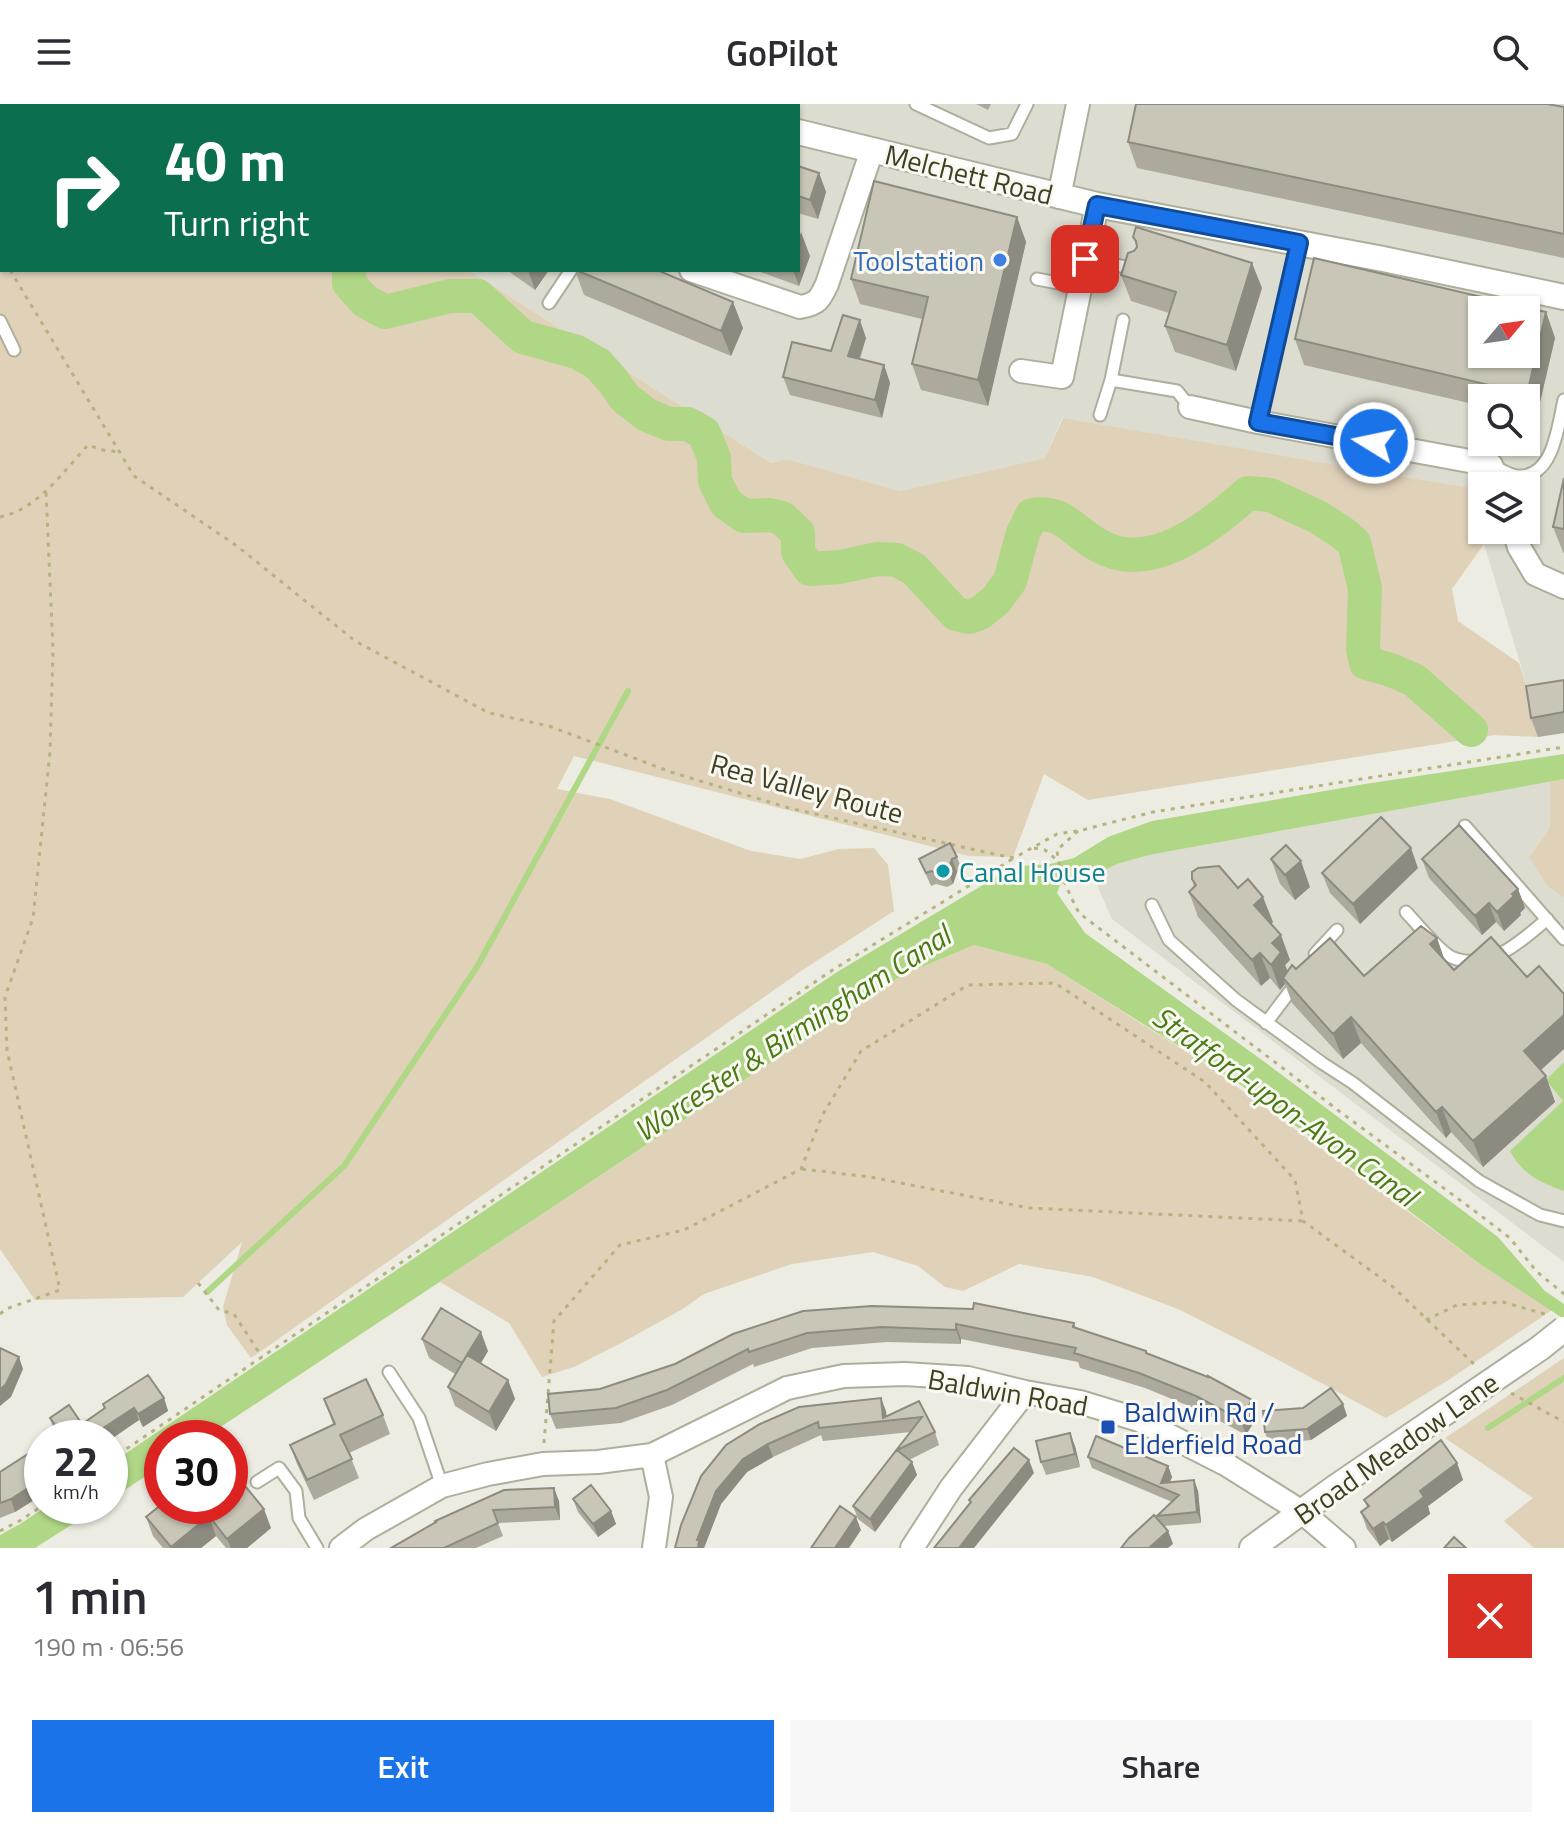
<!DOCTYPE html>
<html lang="en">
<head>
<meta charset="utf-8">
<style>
  body { margin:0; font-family:"Titillium Web",sans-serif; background:#f7f7f7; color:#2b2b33; height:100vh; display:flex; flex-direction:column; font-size:30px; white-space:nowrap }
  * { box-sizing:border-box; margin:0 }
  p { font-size:26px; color:#7c7c81 }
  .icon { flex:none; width:44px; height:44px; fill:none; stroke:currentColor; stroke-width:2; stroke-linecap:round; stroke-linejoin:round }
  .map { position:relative; height:1444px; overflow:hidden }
  .panel { display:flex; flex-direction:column; background:#fff; flex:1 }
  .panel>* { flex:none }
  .guide { position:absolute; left:0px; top:0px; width:800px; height:168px; box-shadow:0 2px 6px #0004; background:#0b6e4f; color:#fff; overflow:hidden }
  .needle { width:52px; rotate:61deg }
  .controls { position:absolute; left:1468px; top:192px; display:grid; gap:16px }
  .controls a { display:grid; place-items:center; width:72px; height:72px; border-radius:0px; background:#fff; box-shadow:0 2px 6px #0004; font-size:40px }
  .speed { position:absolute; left:24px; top:1316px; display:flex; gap:16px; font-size:40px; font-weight:700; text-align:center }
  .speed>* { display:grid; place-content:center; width:104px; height:104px; border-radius:50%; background:#fff; box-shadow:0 2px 6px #0004; line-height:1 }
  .speed small { font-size:20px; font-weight:400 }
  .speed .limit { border:12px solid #d22; background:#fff; color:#111 }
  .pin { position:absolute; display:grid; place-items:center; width:68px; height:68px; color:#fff; margin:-34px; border-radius:16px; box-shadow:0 4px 12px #0006 }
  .me { position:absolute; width:88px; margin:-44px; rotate:280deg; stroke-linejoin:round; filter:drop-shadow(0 0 6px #0008) }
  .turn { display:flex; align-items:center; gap:28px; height:168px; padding:0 32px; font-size:36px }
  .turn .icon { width:104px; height:104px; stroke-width:2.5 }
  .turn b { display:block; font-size:56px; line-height:68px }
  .round { display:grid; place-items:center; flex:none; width:84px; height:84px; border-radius:0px; background:#f7f7f7 }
  .head { display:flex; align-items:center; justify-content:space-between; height:136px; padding:0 32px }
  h1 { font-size:48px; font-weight:600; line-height:60px }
  .primary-button { display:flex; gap:16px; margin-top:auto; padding:16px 32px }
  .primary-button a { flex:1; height:92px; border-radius:0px; background:#1a73e8; color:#fff; font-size:32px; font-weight:600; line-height:92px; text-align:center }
  .primary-button a+a { background:#f7f7f7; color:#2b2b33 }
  header { display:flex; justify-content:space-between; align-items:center; height:104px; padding:0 32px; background:#fff; font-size:36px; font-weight:600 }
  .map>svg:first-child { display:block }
  .built { fill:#dddcd0; fill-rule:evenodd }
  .green { fill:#e0d1b9 }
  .water { fill:#b0d786 }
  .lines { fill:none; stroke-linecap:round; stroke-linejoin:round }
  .stream { stroke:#b0d786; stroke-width:6 }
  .river { stroke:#b0d786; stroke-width:34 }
  .service-casing { stroke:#aeae9c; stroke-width:15 }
  .minor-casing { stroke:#aeae9c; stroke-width:26 }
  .tertiary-casing { stroke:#aeae9c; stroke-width:28 }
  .path { stroke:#b3b480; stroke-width:3; stroke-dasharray:4 6; stroke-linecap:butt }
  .service { stroke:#fff; stroke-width:11 }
  .minor { stroke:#fff; stroke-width:22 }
  .tertiary { stroke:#fff; stroke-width:24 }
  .tertiary-bridge-casing { stroke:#aeae9c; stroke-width:28; stroke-linecap:butt }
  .tertiary-bridge { stroke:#fff; stroke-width:24 }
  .wall { fill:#adaa9d }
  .shaded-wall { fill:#8d8b80 }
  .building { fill:#c9c6b7; stroke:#8d8b80; stroke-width:2; fill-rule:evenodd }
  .route-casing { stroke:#114b97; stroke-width:20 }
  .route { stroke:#1a73e8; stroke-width:14 }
  .shop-dot { fill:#3f7fe0; stroke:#faf8f3; stroke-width:3 }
  .culture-dot { fill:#0f9aa8; stroke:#faf8f3; stroke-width:3 }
  .transit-dot { fill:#1a4fb4; stroke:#faf8f3; stroke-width:3 }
  .labels { text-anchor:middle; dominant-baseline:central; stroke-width:6; stroke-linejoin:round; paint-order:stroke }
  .street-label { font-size:28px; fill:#3e4020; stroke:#faf8f3 }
  .shop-label { font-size:28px; fill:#366cbe; stroke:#faf8f3; text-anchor:end }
  .culture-label { font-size:28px; fill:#0d838f; stroke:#faf8f3; text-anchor:start }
  .transit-label { font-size:28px; fill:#164399; stroke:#faf8f3; text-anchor:start }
  .water-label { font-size:30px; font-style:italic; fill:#497b15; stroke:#faf8f3 }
</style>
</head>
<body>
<header><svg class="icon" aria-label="menu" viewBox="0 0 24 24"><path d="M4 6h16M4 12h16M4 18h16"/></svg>GoPilot<svg class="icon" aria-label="search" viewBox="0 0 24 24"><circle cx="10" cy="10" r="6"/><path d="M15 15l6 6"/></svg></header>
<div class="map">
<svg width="1564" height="1444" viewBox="0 0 1564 1444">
  <rect width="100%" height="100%" fill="#edece2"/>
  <path class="built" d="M251 0H1564V629L1538 633 1533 602 1484 440 1471 384 1062 314 1045 354 900 387 787 355 771 359 468 166H798V2H252ZM1482 206H1526V250H1482ZM1482 294H1526V338H1482ZM1482 382H1526V426H1482Z
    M1550 677V724L1529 753 1547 782 1564 794V1158L1112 815 1093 772 1117 760 1149 751Z"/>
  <path class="green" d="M0 0H146L148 2H2V166H468L771 359 787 355 900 387 1045 354 1063 314 1471 384 1484 440 1452 485 1458 517 1519 559 1533 602 1538 633 1494 631 1088 696 1044 670 1013 753 969 752 574 652 557 685 610 695 751 747 800 755 839 745 874 744 888 761 894 807 804 865 251 1254 227 1221 223 1203 242 1138 183 1193 35 1196 0 1145Z
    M1564 675V794L1547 782 1529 753 1550 724V677Z
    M974 841 1047 860 1207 961 1480 1160 1552 1206 1447 1277 1386 1314 1267 1250 1178 1205 1093 1173 1019 1160 963 1187 945 1183 918 1162 873 1148 792 1160 704 1190 681 1206 623 1238 574 1263 542 1273 509 1219 440 1178 903 871Z
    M1564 1254V1444H1534L1504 1417 1533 1394 1445 1334Z"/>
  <path class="water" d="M1564 650V675L1149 751 1117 760 1093 772 1072 776 1060 781 1057 789 1085 829 1262 956 1498 1133 1545 1187 1564 1200V1215L1480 1160 1241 981 1047 860 974 841 903 871 204 1334H162V1361L110 1396V1360L837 868 998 772 1019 762 1050 760 1074 754 1108 733 1152 717 1365 680Z
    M1564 958V1087C1540 1079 1522 1070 1510 1047L1563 997 1546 976Z
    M47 1402H101L35 1444H0V1431L20 1420Z"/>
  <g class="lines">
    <path class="stream" d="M207 1188 344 1062 477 863 628 587
      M1488 1324 1564 1274"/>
    <path class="river" d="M245 0 246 2
      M349 166V179L365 197 385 208 450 192H478L523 233 577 248 598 260 613 277 625 294 647 311 669 320H688L704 329 714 354 715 377 726 399 744 412 769 411 782 414 798 429V448L810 465 840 463 877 455 897 456 914 465 956 510 969 513 980 509 996 496 1010 477 1023 429 1032 411C1063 406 1072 426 1096 440 1149 473 1209 423 1248 389L1270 391 1318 413 1344 430 1354 439 1365 484 1363 545 1366 559 1391 566 1414 576 1471 626"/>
    <g class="service-casing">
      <path id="service" d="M272 0 274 2
        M916 0 989 34 1012 30 1027 0
        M678 2 679 0
        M755 2 756 0
        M1085 155 1136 165
        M1037 175 1079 183
        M549 199 571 166
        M1123 216 1111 276 1177 287 1190 303
        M0 217 14 246
        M1100 311 1111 276
        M1258 318 1299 139
        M1495 363C1502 366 1511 372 1519 372 1554 373 1558 321 1564 296
        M1465 722 1564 835
        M1152 801 1169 836 1236 896 1322 959 1353 979 1479 1077 1540 1111 1564 1117
        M1406 808C1417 820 1439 847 1451 853 1487 869 1522 837 1547 815
        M1315 850 1337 826
        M1266 919 1297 878
        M389 1268 419 1314 442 1382
        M257 1378 279 1364 296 1387 299 1414 317 1444"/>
    </g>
    <g class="minor-casing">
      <path id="minor" d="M404 0 407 2
        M1059 93 1078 0
        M691 166 800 203C818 200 820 195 827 180L872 46
        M1021 267 1062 273 1097 101
        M1190 303 1258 318 1491 361 1501 382
        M1514 426 1519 443 1535 470 1564 483
        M652 1351 661 1393 654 1444
        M341 1444 366 1425 442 1382 488 1370 543 1360 598 1358 652 1351 787 1284 844 1272 905 1270 968 1274 1025 1288 1080 1298 1139 1316 1227 1361 1302 1408 1344 1444
        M912 1444 951 1384 1025 1288"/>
    </g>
    <g class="tertiary-casing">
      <path id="tertiary" d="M721 0 726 2
        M798 28 1097 101 1383 155 1564 193
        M1252 1444 1333 1385 1540 1244"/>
    </g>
    <path class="path" d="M0 149 2 152
      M10 166 134 372 237 442 355 537 489 609 549 622 671 668 789 704 989 749 1014 754 1057 730 1078 727 1153 708 1564 643
      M0 413C38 405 63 368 88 341L103 346 119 348
      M1078 727 1057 746C1059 768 1069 790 1079 809L1343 1010 1472 1105 1510 1134 1536 1167 1564 1190
      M1034 744 1045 746 1058 757
      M802 1065 870 1073 1029 1104 1303 1117
      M198 1179 219 1206 234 1210 262 1253
      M0 1210 6 1205 60 1186 7 946 5 893 33 814 50 648 53 546 46 387
      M1426 1216 1457 1201 1503 1198 1545 1210 1548 1213
      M1511 1289 1564 1318
      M544 1339 554 1217 620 1141 684 1126 801 1065 822 1012 861 947 968 881 1055 879 1205 978 1295 1076 1303 1117 1393 1183 1477 1263
      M110 1356 834 865 1014 754
      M0 1427 21 1416 42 1402"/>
    <use href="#service" class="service"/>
    <use href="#minor" class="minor"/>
    <use href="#tertiary" class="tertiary"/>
    <g class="tertiary-bridge-casing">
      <path id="tertiary-bridge" d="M1540 1244 1564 1225"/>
    </g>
    <use href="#tertiary-bridge" class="tertiary-bridge"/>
  </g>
  <path class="wall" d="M298 0H387L390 2H301Z
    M445 0H633V2H448Z
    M976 0H991L988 6Z
    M1564 3V154L1137 64 1128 38Z
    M798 62 819 69 826 88 818 115 798 109Z
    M1017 113 1026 138 988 302 921 286 912 260 922 215 860 200 851 175Z
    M1133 133 1262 184 1236 267 1175 248 1165 222 1169 209 1131 197 1121 171 1137 143Z
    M810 152 799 182 755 166H798Z
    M507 166H549L535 186Z
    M575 166 743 224 731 252 584 191Z
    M1546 208 1555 234 1536 315 1526 313V294H1482V302L1304 261 1295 235Z
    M866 234 860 255 884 261 890 279 882 314 790 291 783 273 831 247Z
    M1564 374V449L1563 448 1553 423Z
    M1564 576V629L1538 633 1531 614Z
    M957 753 962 766 957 768 953 780 947 783 936 780 931 782 919 755Z
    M1271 755 1310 783 1295 796 1280 780Z
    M1422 755 1518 785 1525 804 1520 809 1521 811 1504 827 1496 818 1482 831 1429 774Z
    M1418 764 1360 820 1330 789 1322 769Z
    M1192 775 1238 784 1273 818 1271 820 1290 856 1285 861 1288 867 1296 865 1364 872 1437 834 1444 856 1454 866 1527 873 1564 890V945L1541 966 1555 998 1483 1063 1451 1028 1446 1034 1361 939 1343 955 1292 899 1285 880 1280 886 1270 874 1261 882 1198 813 1189 788 1194 783Z
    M803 1207 1074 1219 1076 1224 1147 1249 1252 1296 1258 1311 1246 1331 1201 1307 1145 1284 1080 1264 1078 1258 961 1235V1240L887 1238 812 1244 754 1263 753 1260 672 1301 621 1319 556 1325 550 1310 600 1285 675 1260Z
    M422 1235 488 1247 481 1259 508 1276 515 1295 496 1327 455 1302 448 1283 455 1270 429 1254Z
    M164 1294 168 1307 143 1323 139 1316 110 1334H50L48 1328 53 1324 50 1314 82 1320 104 1305 103 1300Z
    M881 1294 886 1313 919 1297 935 1328 939 1341 909 1356 912 1358 917 1371 875 1428 858 1415 853 1402 911 1328 823 1337 821 1331 773 1353 747 1368 721 1400 704 1444H675L726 1341Z
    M324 1295 383 1311 390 1330 349 1349 359 1374 314 1396 297 1360 290 1341 333 1320Z
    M1343 1300 1347 1312 1311 1336 1269 1340 1265 1328Z
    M42 1341V1391L15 1408 0 1414V1368Z
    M1075 1342 1080 1363 1046 1371 1041 1358Z
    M1088 1353 1168 1362 1172 1373 1170 1378 1194 1376 1198 1387 1201 1419 1164 1422 1168 1427 1173 1440 1157 1412 1172 1398 1092 1364Z
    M1457 1359 1463 1376 1428 1402 1430 1410 1392 1438 1389 1435 1380 1442 1367 1425 1361 1408 1367 1403 1364 1396Z
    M504 1386 559 1397 560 1416 498 1419 503 1432 476 1444H391Z
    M573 1395 611 1407 616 1420 598 1433 578 1408Z
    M162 1400 271 1424 247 1444H226L216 1432 201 1444H163L153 1432 146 1413Z"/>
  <path class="shaded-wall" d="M620 0H633V2H619Z
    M819 69 826 88 818 115 810 96Z
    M1017 113 1026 138 988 302 978 276Z
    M801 128 810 152 799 182 793 166H798V137Z
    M1252 159 1262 184 1236 267 1227 241Z
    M528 166H549L535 186Z
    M733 198 743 224 731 252 721 227Z
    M1546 208 1555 234 1536 315 1527 290Z
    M860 216 866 234 854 270 848 252Z
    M884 261 890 279 882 314 875 296Z
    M1411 744 1418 764 1360 820 1353 800Z
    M952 755 957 768 953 780 948 767Z
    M1301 757 1310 783 1295 796 1285 771Z
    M1518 785 1525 804 1520 809 1521 811 1504 827 1497 808Z
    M1263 793 1273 818 1263 827 1254 801Z
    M1489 799 1496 818 1482 831 1475 812Z
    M1281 831 1290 856 1285 861 1290 874H1283L1285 880 1280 886 1271 861 1272 839Z
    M1437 834 1446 860 1430 840Z
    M1260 849 1270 874 1261 882 1252 856Z
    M1564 911V945L1533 973 1524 947Z
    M1351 913 1361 939 1343 955 1333 930Z
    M1546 972 1555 998 1483 1063 1473 1037Z
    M1442 1003 1451 1028 1446 1034 1436 1008Z
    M956 1220 961 1235V1240L956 1226Z
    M481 1228 488 1247 469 1279 462 1259Z
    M19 1253 23 1265 11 1293 0 1302V1286Z
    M508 1276 515 1295 496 1327 489 1308Z
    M164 1294 168 1307 143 1323 138 1310Z
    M881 1294 886 1307 887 1317 883 1314Z
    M1252 1296 1258 1311 1246 1331 1241 1316Z
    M1343 1300 1347 1312 1311 1336 1307 1325Z
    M134 1304 139 1316 110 1336V1334H88Z
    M1070 1329 1075 1342 1080 1363 1075 1350Z
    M768 1340 773 1353 747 1368 721 1400 704 1444H698L697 1436 716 1387 743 1355Z
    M1029 1356 1034 1369 974 1444H959L982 1414Z
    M912 1358 917 1371 875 1428 870 1415Z
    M1457 1359 1463 1376 1428 1402 1430 1410 1392 1438 1386 1421 1420 1387Z
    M1168 1362 1172 1373 1166 1386 1161 1379Z
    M42 1375V1391L15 1408 11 1395Z
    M1194 1376 1198 1387 1201 1419 1197 1408Z
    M554 1384 559 1397 560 1416 555 1403Z
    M264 1405 271 1424 247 1444H231L227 1435Z
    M611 1407 616 1420 598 1433 593 1420Z
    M209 1412 216 1432 201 1444H171Z
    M856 1413 861 1426 849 1444H835Z
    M1383 1418 1389 1435 1380 1442 1373 1425Z
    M1168 1427 1173 1440 1168 1444H1149Z"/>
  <path class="building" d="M327 0H387L390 2H330Z
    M473 0H620L619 2H476Z
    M1136 0H1547L1564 3V130L1128 38Z
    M798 62 819 69 810 96 798 92Z
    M874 77 1017 113 978 276 912 260 928 193 851 175Z
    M1136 123 1252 159 1227 241 1165 222 1176 188 1121 171 1128 149 1134 147 1137 143 1136 137 1133 133Z
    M1314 154 1546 208 1527 290 1295 235ZM1482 206H1526V250H1482Z
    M576 166H657L733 198 721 227Z
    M843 211 860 216 848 252 884 261 875 296 783 273 792 238 831 247Z
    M1564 374V425L1553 423Z
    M1564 576V608L1531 614 1526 582Z
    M1381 713 1411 744 1353 800 1322 769Z
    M1459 721 1518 785 1512 790 1514 792 1497 808 1489 799 1475 812 1422 755Z
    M950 739 957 753 952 755 948 767 942 770 931 767 926 769 919 755Z
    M1286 741 1301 757 1285 771 1271 755Z
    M1219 762 1238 784 1248 775 1263 793 1254 801 1281 831 1272 839 1281 848 1271 861 1260 849 1252 856 1189 788 1196 781 1192 775V768L1198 764Z
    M1421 822 1437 834 1430 840 1454 866 1491 833 1527 873 1539 862 1564 890V911L1524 947 1546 972 1473 1037 1442 1003 1436 1008 1351 913 1333 930 1283 874 1292 861 1296 865 1330 834 1364 872Z
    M974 1199 1074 1219 1073 1223 1146 1247V1249L1208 1273V1272L1252 1296 1241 1316 1196 1292 1139 1269 1074 1249 1076 1244 956 1220V1226L882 1223 807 1229 749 1248 748 1245 667 1286 616 1304 550 1310 548 1290 600 1285 675 1260 733 1230 803 1207 872 1202 973 1205Z
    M441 1204 481 1228 462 1259 422 1235Z
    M0 1244 19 1253 6 1280 0 1286Z
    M467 1251 508 1276 489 1308 448 1283Z
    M148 1271 164 1294 138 1310 134 1304 88 1334H52L48 1328 56 1322 50 1314 69 1301 82 1320 105 1304 103 1300Z
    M366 1275 383 1311 340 1331 352 1355 307 1376 290 1341 335 1320 324 1295Z
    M1331 1284 1343 1300 1307 1325 1265 1328 1263 1307 1303 1304Z
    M881 1294 883 1314 919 1297 935 1328 897 1346 912 1358 870 1415 853 1402 922 1313 819 1324 818 1318 768 1340 743 1355 716 1387 697 1436H699L698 1444H675L681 1421 701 1372 726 1341 760 1320 799 1303Z
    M1070 1329 1075 1350 1041 1358 1036 1337Z
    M1096 1332 1168 1362 1161 1379 1194 1376 1197 1408 1157 1412 1179 1391 1088 1353Z
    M1441 1336 1457 1359 1420 1387 1424 1393 1386 1421 1383 1418 1373 1425 1361 1408 1369 1402 1364 1396Z
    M42 1341V1375L11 1395 0 1399V1368Z
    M1014 1344 1029 1356 982 1414 959 1444H934L971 1398 969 1396Z
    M236 1371 264 1405 227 1435 209 1412 171 1443 146 1413 162 1400V1402H230V1376Z
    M591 1381 611 1407 593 1420 573 1395Z
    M554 1384 555 1403 493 1406 498 1419 444 1444H391L436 1418 435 1417 504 1386Z
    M840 1402 856 1413 835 1444H811Z
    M1154 1411 1168 1427 1149 1444H1121L1129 1434Z
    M1454 1433 1466 1444H1444Z"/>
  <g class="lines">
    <g class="route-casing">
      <path id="route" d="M1085 155 1097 101 1299 139 1258 318 1374 339"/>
    </g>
    <use href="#route" class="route"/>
  </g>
  <circle class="shop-dot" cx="1000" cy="156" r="8"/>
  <circle class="culture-dot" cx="943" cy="767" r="8"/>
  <rect class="transit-dot" x="1100" y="1315" width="16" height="16" rx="4"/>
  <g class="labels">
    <g class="street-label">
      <text transform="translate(969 70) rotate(14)">Melchett Road</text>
      <text transform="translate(807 684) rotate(15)">Rea Valley Route</text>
      <text transform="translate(1008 1288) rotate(10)">Baldwin Road</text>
      <text transform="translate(1396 1344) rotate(-35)">Broad Meadow Lane</text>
    </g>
    <g class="shop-label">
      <text x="984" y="156">Toolstation</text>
    </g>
    <g class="culture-label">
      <text x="959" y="767">Canal House</text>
    </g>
    <g class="transit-label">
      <text x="1124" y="1307">Baldwin Rd /<tspan x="1124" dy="32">Elderfield Road</tspan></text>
    </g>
    <g class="water-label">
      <text transform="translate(792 929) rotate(-33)">Worcester &amp; Birmingham Canal</text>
      <text transform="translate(1285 1002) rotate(36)">Stratford-upon-Avon Canal</text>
    </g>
  </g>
</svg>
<div class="controls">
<a><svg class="needle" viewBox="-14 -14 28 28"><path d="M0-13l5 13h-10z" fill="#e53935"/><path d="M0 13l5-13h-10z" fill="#7c7c81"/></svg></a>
<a><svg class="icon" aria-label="search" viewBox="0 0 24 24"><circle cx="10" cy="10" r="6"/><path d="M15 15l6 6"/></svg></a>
<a><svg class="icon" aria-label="layers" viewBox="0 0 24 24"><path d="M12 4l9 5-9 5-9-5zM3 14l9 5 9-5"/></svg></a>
</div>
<div class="speed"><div>22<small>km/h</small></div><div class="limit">30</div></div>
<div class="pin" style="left:1085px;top:155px;background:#d93025"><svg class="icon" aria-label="arrive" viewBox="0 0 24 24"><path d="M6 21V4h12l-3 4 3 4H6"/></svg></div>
<svg class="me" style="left:1374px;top:339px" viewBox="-20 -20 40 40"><circle r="17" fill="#1a73e8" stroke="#fff" stroke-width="3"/><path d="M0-11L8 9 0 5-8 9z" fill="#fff"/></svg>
<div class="guide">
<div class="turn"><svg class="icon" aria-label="right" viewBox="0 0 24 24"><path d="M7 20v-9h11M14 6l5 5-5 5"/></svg><div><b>40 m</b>Turn right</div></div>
</div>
</div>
<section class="panel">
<div class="head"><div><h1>1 min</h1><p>190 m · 06:56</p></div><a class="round" style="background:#d93025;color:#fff"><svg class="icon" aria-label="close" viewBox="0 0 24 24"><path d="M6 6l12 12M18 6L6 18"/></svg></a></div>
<div class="primary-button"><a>Exit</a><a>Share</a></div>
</section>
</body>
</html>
